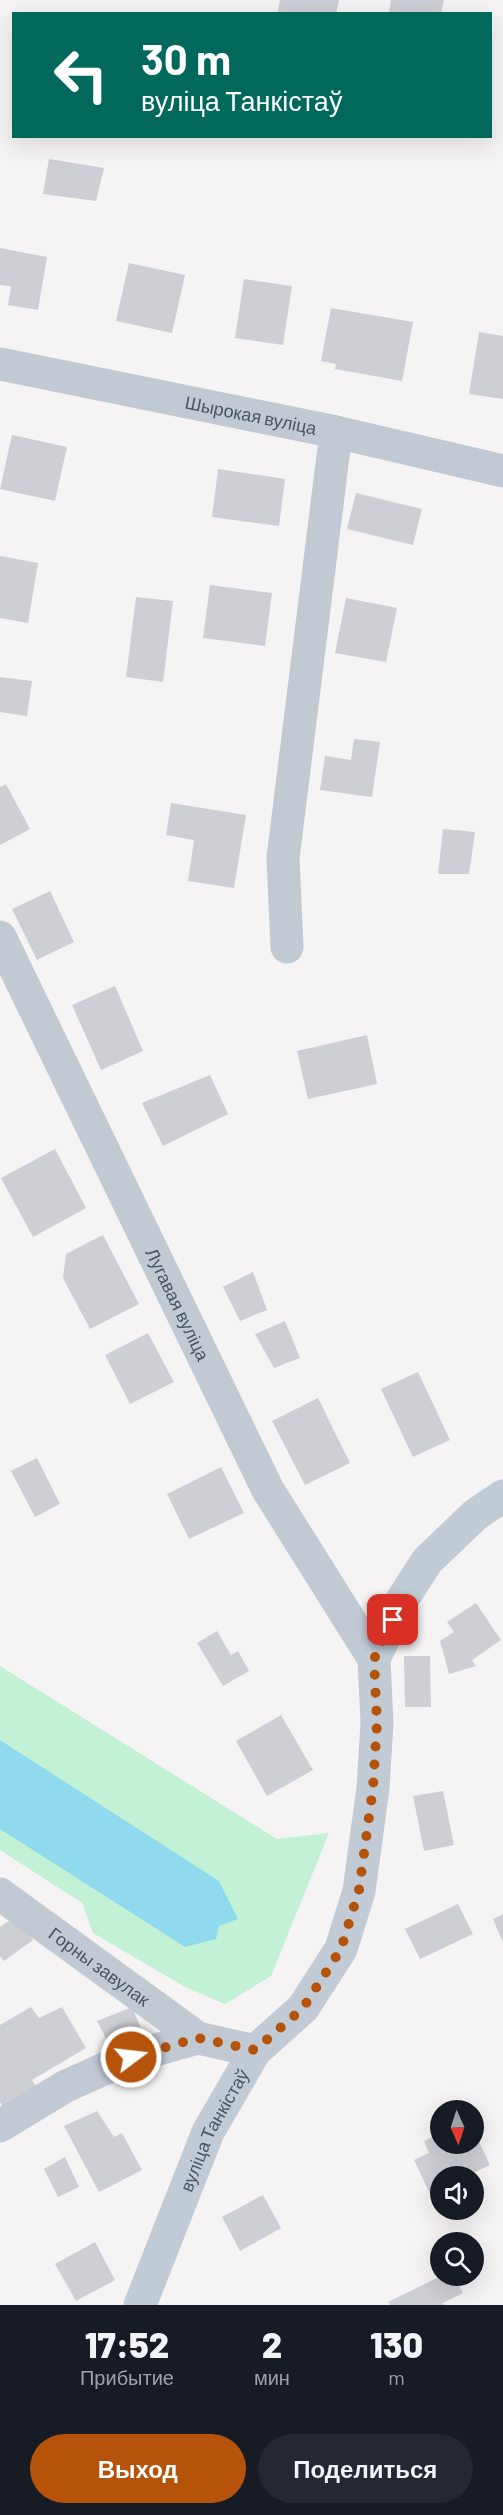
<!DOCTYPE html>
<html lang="ru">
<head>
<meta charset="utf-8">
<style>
  body { margin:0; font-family:Barlow,sans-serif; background:#242831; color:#f1f3f6; height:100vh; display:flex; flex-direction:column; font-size:22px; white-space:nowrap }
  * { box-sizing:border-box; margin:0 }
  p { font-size:20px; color:#9ea1a6 }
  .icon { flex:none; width:33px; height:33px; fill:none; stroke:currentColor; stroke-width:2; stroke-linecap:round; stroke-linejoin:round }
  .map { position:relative; height:2305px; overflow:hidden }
  .drawer { display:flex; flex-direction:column; background:#171b24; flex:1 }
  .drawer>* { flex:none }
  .guide { position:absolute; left:12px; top:12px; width:480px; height:126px; border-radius:0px; box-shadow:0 6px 24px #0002; background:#00695c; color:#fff; overflow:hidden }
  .needle { width:39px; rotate:177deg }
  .tools { position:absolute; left:430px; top:2100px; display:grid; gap:12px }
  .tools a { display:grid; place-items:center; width:54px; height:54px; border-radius:50%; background:#171b24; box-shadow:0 6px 24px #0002; font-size:30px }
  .pin { position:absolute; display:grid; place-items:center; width:51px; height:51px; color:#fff; margin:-26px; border-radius:12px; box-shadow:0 3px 9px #0006 }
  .me { position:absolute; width:66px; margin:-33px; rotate:75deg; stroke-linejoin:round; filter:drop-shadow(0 0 4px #0008) }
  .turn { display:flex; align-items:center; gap:21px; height:126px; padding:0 30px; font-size:27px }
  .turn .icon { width:78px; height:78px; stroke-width:2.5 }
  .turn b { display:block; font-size:42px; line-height:51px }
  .eta { display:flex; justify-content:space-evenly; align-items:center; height:102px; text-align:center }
  .eta b { font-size:36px; font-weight:800; line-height:42px }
  .action { display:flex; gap:12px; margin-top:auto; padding:12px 30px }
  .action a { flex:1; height:69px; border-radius:36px; background:#b45309; color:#fff; font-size:24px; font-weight:800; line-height:69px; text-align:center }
  .action a+a { background:#242831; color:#f1f3f6 }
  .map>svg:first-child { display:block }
  .green { fill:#c3f1d5 }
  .water { fill:#90daee }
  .building { fill:#cdcfd5 }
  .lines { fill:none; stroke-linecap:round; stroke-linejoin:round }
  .street { stroke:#c1cad2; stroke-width:33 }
  .secondary { stroke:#c1cbd6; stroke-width:33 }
  .route { stroke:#b45309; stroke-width:10; stroke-dasharray:0 18 }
  .labels { text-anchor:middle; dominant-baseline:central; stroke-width:6; stroke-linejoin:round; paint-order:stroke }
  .street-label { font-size:18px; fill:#4a5661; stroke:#fff }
</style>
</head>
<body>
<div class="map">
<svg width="503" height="2305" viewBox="0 0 503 2305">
  <rect width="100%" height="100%" fill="#f5f3f3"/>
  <path class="green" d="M0 1666 277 1839 329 1833 271 1976 225 2004 185 1987 93 1933 82 1903 0 1850Z"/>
  <path class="water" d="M0 1740 219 1881 238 1919 219 1926 216 1939 185 1947 0 1829Z"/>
  <path class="building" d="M280 0H339L336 14H277Z
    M391 0H444L441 14H389Z
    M49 159 104 168 96 201 43 194Z
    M0 248 47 257 38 310 8 305 11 286 0 285Z
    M129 263 185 275 172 333 116 321Z
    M244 279 292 286 283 345 235 338Z
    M331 308 413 322 402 381 335 369 336 364 321 361Z
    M479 332 503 336V399L469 394Z
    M12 435 67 447 55 501 0 489Z
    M218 469 285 479 279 526 212 517Z
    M356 493 422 509 413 545 347 529Z
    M0 556 38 563 28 623 0 618Z
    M210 585 272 593 265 646 203 638Z
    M136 597 173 601 163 682 126 677Z
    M346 598 397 608 386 662 335 653Z
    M0 677 32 681 27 716 0 712Z
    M354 739 380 742 372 797 320 790 325 756 351 760Z
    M6 784 30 829 0 845V787Z
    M171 803 246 815 234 888 188 881 194 840 166 835Z
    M443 829 475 832 469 874H438Z
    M50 891 74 942 37 960 12 909Z
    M115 986 143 1051 101 1070 72 1005Z
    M367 1035 377 1084 308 1099 297 1051Z
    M210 1075 228 1114 163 1146 142 1103Z
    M55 1149 86 1208 33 1237 1 1178Z
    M103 1235 139 1304 90 1329 63 1278 66 1254Z
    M253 1272 267 1310 240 1321 223 1287Z
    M285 1321 300 1358 274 1368 255 1334Z
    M148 1333 174 1382 130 1404 105 1355Z
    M418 1372 450 1440 413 1457 381 1389Z
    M318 1398 350 1463 305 1485 272 1421Z
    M37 1458 60 1504 35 1517 11 1471Z
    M221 1467 244 1513 189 1539 167 1494Z
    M476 1603 501 1640 472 1660 476 1666 449 1674 440 1641 454 1632 447 1622Z
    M217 1631 231 1655 238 1651 249 1671 223 1686 197 1643Z
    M404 1656H430L431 1707H405Z
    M281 1715 313 1770 267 1796 236 1741Z
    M443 1791 454 1845 424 1851 413 1796Z
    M458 1904 473 1934 420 1959 405 1929Z
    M503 1914V1943L493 1919Z
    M16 1916 33 1940 4 1961 0 1956V1927Z
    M31 2007 39 2018 62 2007 86 2048 32 2080 41 2094 6 2112 0 2102V2025Z
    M132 2007 141 2028 109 2044 97 2021Z
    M97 2111 114 2137 122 2133 142 2170 99 2192 64 2126Z
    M474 2131 490 2165 467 2176H441V2189L430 2194 414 2160 429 2153 424 2141 441 2133V2144H474Z
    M65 2157 79 2187 58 2197 44 2169Z
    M263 2195 281 2228 240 2251 222 2217Z
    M95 2242 115 2280 76 2301 55 2264Z
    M441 2276H454L463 2293 443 2303 444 2305H390L388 2302Z"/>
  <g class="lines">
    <g class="street">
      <path id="s1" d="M0 364 336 432 503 471"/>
      <path id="s2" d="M0 937 268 1490 374 1659"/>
      <path d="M287 947 283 858 336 432"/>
      <path id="s3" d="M0 1894 198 2038"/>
      <path d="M0 2126 66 2086 131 2057 198 2038 255 2051"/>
    </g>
    <path class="secondary" id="s4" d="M140 2305 208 2132 255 2051 303 2008 341 1949 359 1891 373 1788 377 1723 374 1659 402 1600 427 1561 475 1515 503 1496"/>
  </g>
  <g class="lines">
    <path class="route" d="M131 2057 198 2038 255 2050 303 2008 341 1949 359 1890 373 1788 377 1723 374 1659 393 1620"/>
  </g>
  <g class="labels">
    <g class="street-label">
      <text stroke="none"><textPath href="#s1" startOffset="256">Шырокая вуліца</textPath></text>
      <text stroke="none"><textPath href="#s2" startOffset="408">Лугавая вуліца</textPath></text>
      <text stroke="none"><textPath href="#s3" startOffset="123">Горны завулак</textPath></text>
      <text stroke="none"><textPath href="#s4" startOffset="190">вуліца Танкістаў</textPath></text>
    </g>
  </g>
</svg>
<div class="tools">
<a><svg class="needle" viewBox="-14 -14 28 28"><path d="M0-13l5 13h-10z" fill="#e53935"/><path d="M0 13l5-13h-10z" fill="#9ea1a6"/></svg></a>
<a><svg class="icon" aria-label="sound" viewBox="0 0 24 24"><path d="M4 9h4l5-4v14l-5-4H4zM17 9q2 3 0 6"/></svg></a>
<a><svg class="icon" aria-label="search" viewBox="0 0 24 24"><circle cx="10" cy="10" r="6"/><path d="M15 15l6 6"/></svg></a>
</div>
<div class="pin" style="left:393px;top:1620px;background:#d93025"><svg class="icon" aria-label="arrive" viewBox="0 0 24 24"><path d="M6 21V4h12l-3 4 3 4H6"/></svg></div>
<svg class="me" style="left:131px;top:2057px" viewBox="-20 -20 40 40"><circle r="17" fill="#b45309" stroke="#fff" stroke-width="3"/><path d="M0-11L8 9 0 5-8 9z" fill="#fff"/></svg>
<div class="guide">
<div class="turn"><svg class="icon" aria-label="left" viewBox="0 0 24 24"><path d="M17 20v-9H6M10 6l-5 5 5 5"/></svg><div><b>30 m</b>вуліца Танкістаў</div></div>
</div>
</div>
<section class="drawer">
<div class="eta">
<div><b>17:52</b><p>Прибытие</p></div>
<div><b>2</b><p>мин</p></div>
<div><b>130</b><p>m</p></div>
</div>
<div class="action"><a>Выход</a><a>Поделиться</a></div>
</section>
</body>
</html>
